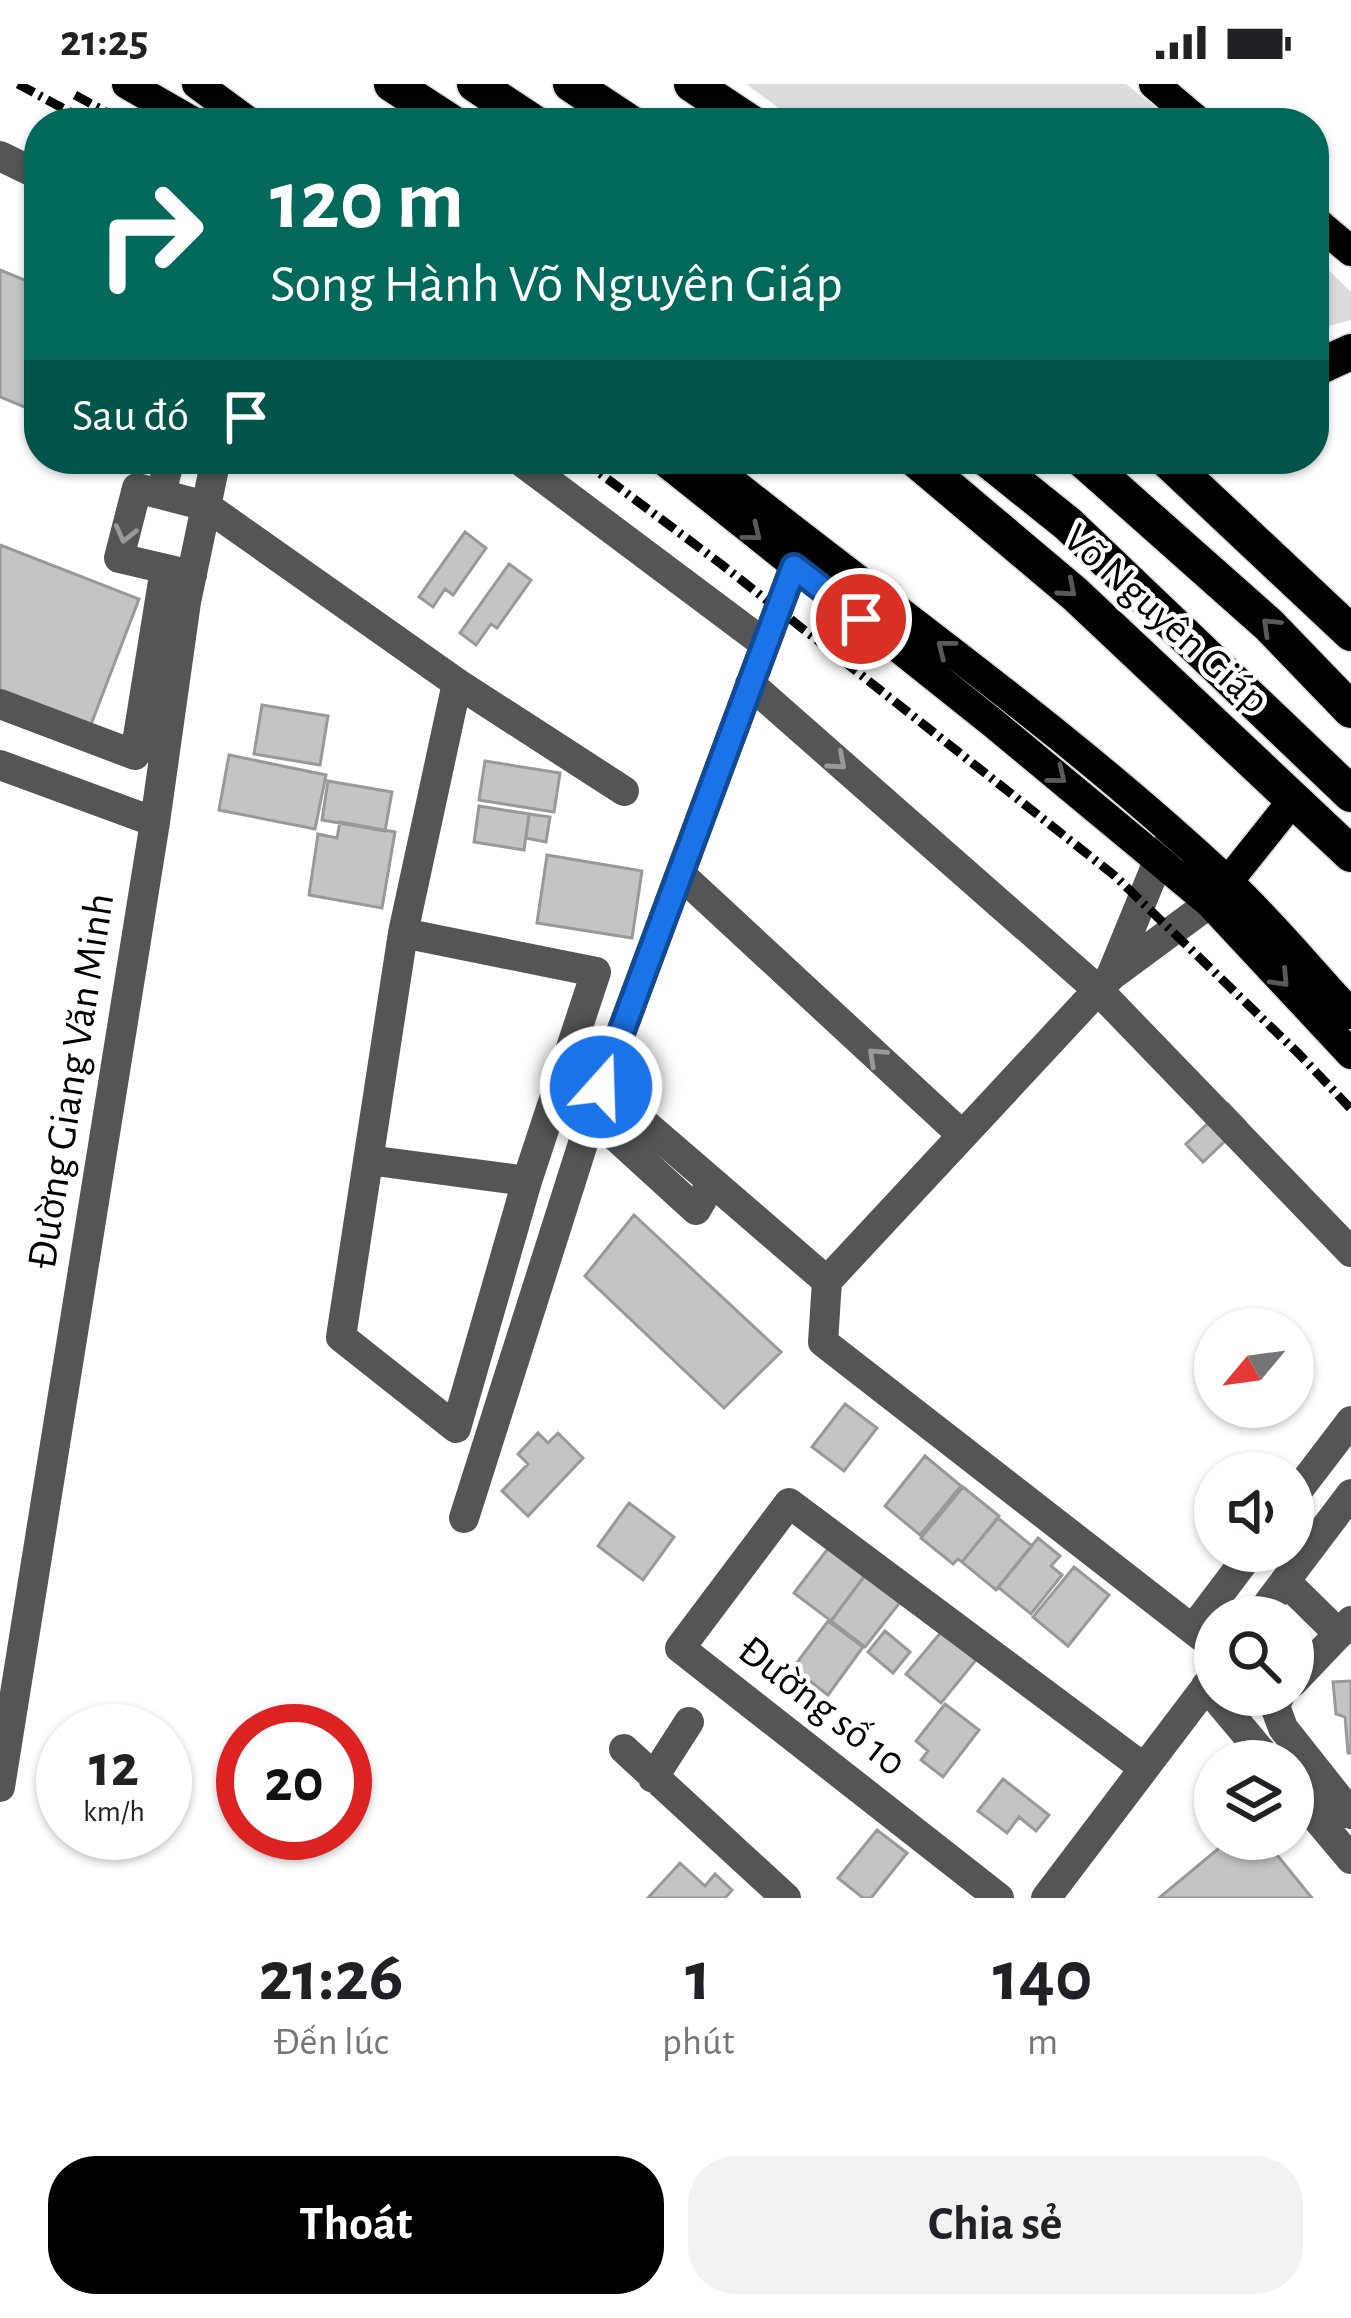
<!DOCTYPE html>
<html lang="vi">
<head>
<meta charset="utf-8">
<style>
  body { margin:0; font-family:"Alegreya Sans",sans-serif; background:#f2f2f2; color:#202124; height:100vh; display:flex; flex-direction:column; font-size:45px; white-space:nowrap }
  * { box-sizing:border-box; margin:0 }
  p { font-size:39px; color:#757577 }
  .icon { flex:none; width:66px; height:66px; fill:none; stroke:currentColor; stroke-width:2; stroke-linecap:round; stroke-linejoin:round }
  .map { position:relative; height:1814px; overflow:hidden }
  .panel { display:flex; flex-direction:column; background:#fff; flex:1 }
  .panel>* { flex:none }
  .hud { position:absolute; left:24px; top:24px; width:1305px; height:366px; border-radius:48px; box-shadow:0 3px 9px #0004; background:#00695c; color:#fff; overflow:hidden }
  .needle { width:78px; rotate:241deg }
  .tools { position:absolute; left:1194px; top:1224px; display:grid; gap:24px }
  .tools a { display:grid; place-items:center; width:120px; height:120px; border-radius:50%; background:#fff; box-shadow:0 3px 9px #0004; font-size:60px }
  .speed { position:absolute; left:36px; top:1620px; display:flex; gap:24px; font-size:60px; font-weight:700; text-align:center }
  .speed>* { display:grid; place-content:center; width:156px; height:156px; border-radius:50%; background:#fff; box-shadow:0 3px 9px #0004; line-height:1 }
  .speed small { font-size:30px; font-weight:400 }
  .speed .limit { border:18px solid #d22; background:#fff; color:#111 }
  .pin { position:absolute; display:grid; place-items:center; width:102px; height:102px; color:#fff; margin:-51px; border:6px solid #fff; border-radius:50%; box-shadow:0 3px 12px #0007 }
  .me { position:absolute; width:132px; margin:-66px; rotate:20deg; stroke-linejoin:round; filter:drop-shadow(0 0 9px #0008) }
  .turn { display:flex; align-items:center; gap:42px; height:252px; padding:0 48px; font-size:54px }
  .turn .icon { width:156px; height:156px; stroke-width:2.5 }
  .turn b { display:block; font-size:84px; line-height:102px }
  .then { display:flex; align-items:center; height:114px; padding:0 48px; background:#0003; gap:24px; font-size:45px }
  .eta { display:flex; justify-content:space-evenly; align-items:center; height:204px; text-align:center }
  .eta b { font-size:72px; font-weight:600; line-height:84px }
  .button { display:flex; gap:24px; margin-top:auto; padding:24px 48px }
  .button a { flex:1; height:138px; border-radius:48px; background:#000; color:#fff; font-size:48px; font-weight:600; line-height:138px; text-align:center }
  .button a+a { background:#f2f2f2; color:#202124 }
  .status { display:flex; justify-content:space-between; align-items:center; height:84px; padding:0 60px; background:#fff; direction:ltr }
  .status svg { height:33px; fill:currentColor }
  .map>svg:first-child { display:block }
  .green { fill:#dcdcdc }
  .building { fill:#c4c4c4; stroke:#999; stroke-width:3 }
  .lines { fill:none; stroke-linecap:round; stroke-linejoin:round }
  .major-casing { stroke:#dbdbdb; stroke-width:33 }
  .highway-casing { stroke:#dbdbdb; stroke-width:39 }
  .minor { stroke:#555; stroke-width:30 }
  .major { stroke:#000; stroke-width:30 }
  .highway { stroke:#000; stroke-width:36 }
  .rail { stroke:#000; stroke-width:9; stroke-dasharray:18 6 3 6; stroke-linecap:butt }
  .oneway { stroke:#595959 }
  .oneway2 { stroke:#999 }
  .route-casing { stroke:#114b97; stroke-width:30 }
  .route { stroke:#1a73e8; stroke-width:21 }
  .labels { text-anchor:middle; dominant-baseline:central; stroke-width:9; stroke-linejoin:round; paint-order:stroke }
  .street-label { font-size:42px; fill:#000; stroke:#fff }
</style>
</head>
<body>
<div class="status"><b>21:25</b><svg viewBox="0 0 49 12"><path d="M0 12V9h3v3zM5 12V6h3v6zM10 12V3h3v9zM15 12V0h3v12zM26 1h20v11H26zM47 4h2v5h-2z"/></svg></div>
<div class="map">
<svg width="1351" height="1814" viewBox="0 0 1351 1814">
  <rect width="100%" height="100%" fill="#fff"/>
  <path class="green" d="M746 0H1126L1176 39H799Z
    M1314 172 1351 208V236L1314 246Z"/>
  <path class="building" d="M0 186 39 202V329L0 313Z
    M0 186 39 202V329L0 313Z
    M465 448 486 464 453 511 445 505 433 523 419 513Z
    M0 461 139 515 90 643 0 608Z
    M509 480 531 496 497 544 491 540 476 561 460 549Z
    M262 621 328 632 320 681 254 670Z
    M229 671 326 691 315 745 219 726Z
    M485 677 560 689 554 728 479 716Z
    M328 697 392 708 385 747 322 736Z
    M479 722 529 730 524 766 474 758Z
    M529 730 550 733 546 758 526 754Z
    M340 738 395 748 382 824 309 811 318 750 337 754Z
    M547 771 642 787 632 854 537 839Z
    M1228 1020 1245 1038 1203 1078 1186 1060Z
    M634 1131 781 1268 724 1324 585 1192Z
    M845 1320 877 1344 844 1387 812 1363Z
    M538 1349 548 1359 558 1349 583 1374 528 1432 502 1407 528 1380 518 1370Z
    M925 1372 961 1402 920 1451 885 1422Z
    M963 1403 999 1432 962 1478 958 1475 953 1480 921 1454Z
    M629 1419 674 1453 643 1496 598 1462Z
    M998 1434 1032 1462 996 1506 962 1478Z
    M1038 1454 1060 1472 1051 1482 1062 1491 1031 1530 998 1503Z
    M830 1462 866 1490 831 1537 794 1509Z
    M1074 1483 1109 1511 1068 1562 1033 1533Z
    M866 1490 901 1517 865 1563 831 1537Z
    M828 1537 863 1563 828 1611 793 1584Z
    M885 1547 910 1568 893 1589 868 1568Z
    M942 1547 976 1576 941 1619 906 1590Z
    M1351 1597V1669H1348L1345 1633 1336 1630 1333 1598Z
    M945 1620 979 1646 943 1693 921 1676 928 1667 916 1657Z
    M1003 1695 1049 1731 1036 1747 1019 1733 1007 1749 978 1727Z
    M877 1746 907 1769 871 1814H863L838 1794Z
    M1230 1755H1264L1312 1814H1159Z
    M680 1779 705 1802 715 1790 732 1806 725 1814H648Z"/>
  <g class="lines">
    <g class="major-casing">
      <path id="major" d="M127 0 195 39
        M197 0 250 39
        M1154 0 1200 39
        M1314 136 1351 167
        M662 375 993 639 1210 819 1351 970
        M703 375C877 515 1064 644 1227 797 1271 838 1310 886 1351 930
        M1218 810 1294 715"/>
    </g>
    <g class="highway-casing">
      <path id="highway" d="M392 0 452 39
        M475 0 534 39
        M571 0 630 39
        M692 0 751 39
        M1314 285 1351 268
        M915 375 1075 510 1351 770
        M987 375 1068 440 1351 710
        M1082 375 1269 541 1351 626
        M1166 375 1351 549"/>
    </g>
    <path class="minor" d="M0 72 39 91
      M518 375 765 560
      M161 409 170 375
      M809 460 794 483 601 1002 827 1197
      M192 491 119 474 137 404 206 422 457 599 624 707
      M750 600 1098 906 1351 1168
      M0 620 135 671 165 485
      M0 681 155 738
      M680 790 962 1051
      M1210 819 1111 892 827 1197 823 1258 1215 1563
      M403 849 596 888 527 1097
      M1111 892 1159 775 1172 755
      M368 1076 527 1097 456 1344 341 1253 403 849 457 599
      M1293 1413 1351 1337
      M464 1434 592 1031 696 1126 711 1100
      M1285 1497 1339 1550
      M1258 1533 1351 1410
      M1193 1545 1252 1467
      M1293 1598 1351 1537
      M1206 1602 1269 1677
      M1280 1611 1275 1622 1283 1644 1351 1730
      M624 1665 786 1814
      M653 1694 689 1638
      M0 1703 155 738 186 518 216 375
      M1293 1706 1351 1775
      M999 1814 680 1564 789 1419 1144 1684
      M1046 1814 1215 1591"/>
    <use href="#major" class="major"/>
    <use href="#highway" class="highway"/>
    <path class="rail" d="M18 0 90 39
      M75 11 126 39
      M581 375 721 480 1115 792 1299 970 1351 1025"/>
  </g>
  <defs><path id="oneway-chevron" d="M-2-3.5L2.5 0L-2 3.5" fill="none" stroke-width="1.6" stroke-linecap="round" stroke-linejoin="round" transform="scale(3)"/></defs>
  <g class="oneway">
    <use href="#oneway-chevron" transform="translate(753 449) rotate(39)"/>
    <use href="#oneway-chevron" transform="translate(1068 505) rotate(41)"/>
    <use href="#oneway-chevron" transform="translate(1270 542) rotate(-136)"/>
    <use href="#oneway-chevron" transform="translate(945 564) rotate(-142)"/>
    <use href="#oneway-chevron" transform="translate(1058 692) rotate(39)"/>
    <use href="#oneway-chevron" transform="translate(1281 895) rotate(47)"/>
  </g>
  <g class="oneway2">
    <use href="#oneway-chevron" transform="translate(125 450) rotate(104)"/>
    <use href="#oneway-chevron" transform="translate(838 678) rotate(41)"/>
    <use href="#oneway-chevron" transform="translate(876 972) rotate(-137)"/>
  </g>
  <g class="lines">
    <g class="route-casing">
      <path id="route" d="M601 1003 794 483 861 535"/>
    </g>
    <use href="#route" class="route"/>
  </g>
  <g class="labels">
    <g class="street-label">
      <text transform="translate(1166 535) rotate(42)">Võ Nguyên Giáp</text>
      <text transform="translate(71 997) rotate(-81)">Đường Giang Văn Minh</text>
      <text transform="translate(822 1622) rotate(38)">Đường số 10</text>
    </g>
  </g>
</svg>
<div class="tools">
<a><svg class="needle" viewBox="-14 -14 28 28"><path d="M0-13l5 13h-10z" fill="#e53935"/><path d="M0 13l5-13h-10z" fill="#757577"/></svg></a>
<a><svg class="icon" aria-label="sound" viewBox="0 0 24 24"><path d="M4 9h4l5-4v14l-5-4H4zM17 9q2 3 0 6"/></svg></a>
<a><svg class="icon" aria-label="search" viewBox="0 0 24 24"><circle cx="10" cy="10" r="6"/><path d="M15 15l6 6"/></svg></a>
<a><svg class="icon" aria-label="layers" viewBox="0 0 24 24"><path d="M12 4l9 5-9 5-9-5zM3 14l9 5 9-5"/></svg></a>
</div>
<div class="speed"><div>12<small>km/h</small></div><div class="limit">20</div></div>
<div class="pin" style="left:861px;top:535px;background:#d93025"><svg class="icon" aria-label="arrive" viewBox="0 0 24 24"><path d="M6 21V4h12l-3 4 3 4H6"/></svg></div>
<svg class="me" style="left:601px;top:1003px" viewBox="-20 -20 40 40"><circle r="17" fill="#1a73e8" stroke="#fff" stroke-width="3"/><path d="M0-11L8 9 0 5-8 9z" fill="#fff"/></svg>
<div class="hud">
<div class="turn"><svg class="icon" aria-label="right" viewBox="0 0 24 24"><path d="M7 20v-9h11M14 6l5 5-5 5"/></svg><div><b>120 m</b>Song Hành Võ Nguyên Giáp</div></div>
<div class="then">Sau đó<svg class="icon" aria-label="arrive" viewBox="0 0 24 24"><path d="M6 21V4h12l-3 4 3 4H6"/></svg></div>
</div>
</div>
<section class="panel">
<div class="eta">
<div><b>21:26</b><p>Đến lúc</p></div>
<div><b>1</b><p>phút</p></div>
<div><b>140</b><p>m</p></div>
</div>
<div class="button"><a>Thoát</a><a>Chia sẻ</a></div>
</section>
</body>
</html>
